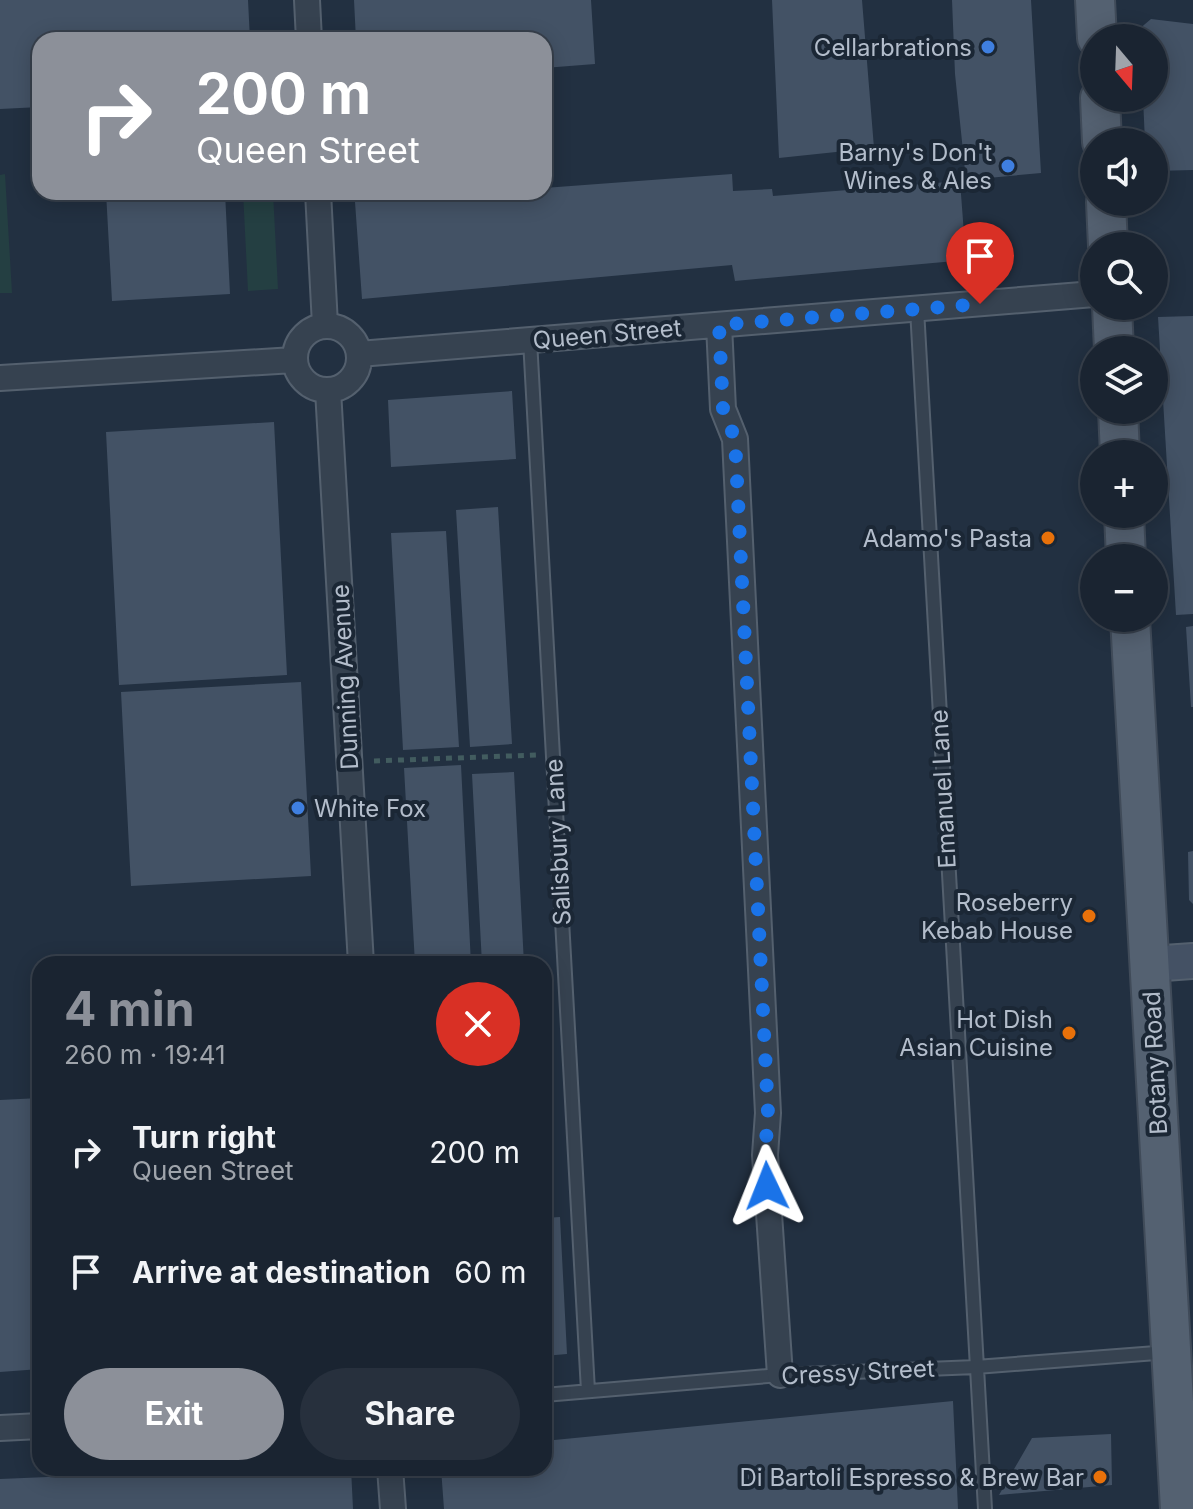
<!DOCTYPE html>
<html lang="en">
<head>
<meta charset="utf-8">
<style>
  body { margin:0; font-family:Inter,sans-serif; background:#27303d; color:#f1f3f6; height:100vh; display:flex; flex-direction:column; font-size:30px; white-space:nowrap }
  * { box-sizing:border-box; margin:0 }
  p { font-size:26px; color:#9fa4ab }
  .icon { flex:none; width:44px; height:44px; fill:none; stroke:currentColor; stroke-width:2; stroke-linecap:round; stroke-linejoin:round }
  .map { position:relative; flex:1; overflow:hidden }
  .panel { position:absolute; left:32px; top:956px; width:520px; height:520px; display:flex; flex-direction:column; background:#1a2431; border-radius:24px; box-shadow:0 4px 20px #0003,0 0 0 2px #38414d }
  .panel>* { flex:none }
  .guide { position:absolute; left:32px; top:32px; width:520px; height:168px; border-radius:24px; box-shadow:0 4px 20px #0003,0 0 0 2px #38414d; background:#8c9099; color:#fff; overflow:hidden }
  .needle { width:52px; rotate:161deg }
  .fabs { position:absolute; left:1080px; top:24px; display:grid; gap:16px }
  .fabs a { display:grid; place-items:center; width:88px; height:88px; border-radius:50%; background:#1a2431; box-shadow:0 4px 20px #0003,0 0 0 2px #38414d; font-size:40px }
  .pin { position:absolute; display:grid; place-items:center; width:68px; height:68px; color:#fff; margin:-82px -34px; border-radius:50% 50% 50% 0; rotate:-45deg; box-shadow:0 0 8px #0007 }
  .pin .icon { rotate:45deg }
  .me { position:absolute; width:88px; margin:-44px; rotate:358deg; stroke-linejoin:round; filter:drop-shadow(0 0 6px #0008) }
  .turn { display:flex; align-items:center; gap:28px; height:168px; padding:0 32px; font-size:36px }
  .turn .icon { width:104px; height:104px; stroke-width:2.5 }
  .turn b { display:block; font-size:56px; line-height:68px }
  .round { display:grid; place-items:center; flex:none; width:84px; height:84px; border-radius:42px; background:#27303d }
  .summary { display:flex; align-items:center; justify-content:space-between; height:136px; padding:0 32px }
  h1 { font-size:48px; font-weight:700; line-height:60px; color:#8c9099 }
  .button { display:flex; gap:16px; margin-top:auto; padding:16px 32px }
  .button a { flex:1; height:92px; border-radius:48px; background:#8c9099; color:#fff; font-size:32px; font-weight:700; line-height:92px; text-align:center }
  .button a+a { background:#27303d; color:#f1f3f6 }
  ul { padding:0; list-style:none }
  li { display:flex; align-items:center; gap:24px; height:120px; padding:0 32px }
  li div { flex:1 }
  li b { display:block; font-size:30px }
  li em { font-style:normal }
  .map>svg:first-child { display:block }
  .green { fill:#243f42 }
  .building { fill:#435265 }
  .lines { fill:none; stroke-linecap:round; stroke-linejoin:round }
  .lane-casing { stroke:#54606e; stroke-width:16 }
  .street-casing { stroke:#54606e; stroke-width:28 }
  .secondary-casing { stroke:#54606e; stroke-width:38 }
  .primary-casing { stroke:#404b59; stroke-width:42 }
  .path { stroke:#425c5f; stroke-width:5; stroke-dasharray:6 6; stroke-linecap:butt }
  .lane { stroke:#364250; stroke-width:12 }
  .street { stroke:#364250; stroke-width:24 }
  .secondary { stroke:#445164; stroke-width:34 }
  .primary { stroke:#546171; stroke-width:38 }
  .route { stroke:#1a73e8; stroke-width:14; stroke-dasharray:0 25.2 }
  .shop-dot { fill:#3f7fe0; stroke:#1b2735; stroke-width:3 }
  .food-dot { fill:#e8710a; stroke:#1b2735; stroke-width:3 }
  .labels { text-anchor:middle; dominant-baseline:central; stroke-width:8; stroke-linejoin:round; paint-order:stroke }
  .poi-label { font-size:24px; fill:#b3bdcb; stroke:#1b2735; text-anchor:end }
  .street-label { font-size:24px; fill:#b3bdcb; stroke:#1b2735 }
</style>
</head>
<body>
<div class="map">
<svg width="1193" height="1509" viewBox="0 0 1193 1509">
  <rect width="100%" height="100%" fill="#223041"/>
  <path class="green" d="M5 174 12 293H0V175Z
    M243 192H273L278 289 248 291Z"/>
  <path class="building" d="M0 0H248L250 40H40V107L0 109Z
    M354 0H591L595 64 544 68V40H356Z
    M772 0H862L874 148 779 158Z
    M952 0H1031L1041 173 966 180 955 74Z
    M1151 19 1193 24V170L1154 171V142H1145L1143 98H1154V38H1139L1138 30Z
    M732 174 733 191 772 189 773 196 960 181 966 260 735 281 732 265 362 299 355 202 491 192H544V188Z
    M106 192H225L230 294 112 301Z
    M1193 316V614L1176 615 1158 317Z
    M512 391 516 459 391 467 388 400Z
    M274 422 287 675 119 685 106 432Z
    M498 507 512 744 470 747 456 510Z
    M446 531 459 747 403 750 391 533Z
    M1193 626V707H1191L1186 627Z
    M301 682 311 876 131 886 121 692Z
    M461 765 471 964H415L404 768Z
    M514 772 524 964H482L472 774Z
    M1193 851V904L1189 900 1188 852Z
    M40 1098V1369L0 1372V1100Z
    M560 1217 567 1354 544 1356V1218Z
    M953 1401 958 1509H444L441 1468H544V1441Z
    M1111 1434 1112 1485 999 1495 1032 1438Z
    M261 1468H351L353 1509H0V1479Z"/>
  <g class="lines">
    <g class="lane-casing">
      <path id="lane" d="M917 309 985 1509
        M530 340 588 1391
        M544 1395 780 1375 976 1367 1169 1352"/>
    </g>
    <g class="street-casing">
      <path id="street" d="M307 0 309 40
        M318 192 325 325
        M719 325 723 409 735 439 768 1113 765 1155 780 1375
        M295 358a32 32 0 1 1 64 0a32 32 0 1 1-64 0Z
        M359 354 1094 294
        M0 378 294 360
        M328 390 361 964
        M0 1428 40 1426
        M390 1468 393 1509"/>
    </g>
    <g class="secondary-casing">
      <path id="secondary" d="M1150 964 1193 961"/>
    </g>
    <g class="primary-casing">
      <path id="primary" d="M1095 0 1097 38
        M1100 98 1102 142
        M1106 202 1108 246
        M1112 306 1114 350
        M1118 410 1120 454
        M1124 514 1126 558
        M1130 618 1180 1509"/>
    </g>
    <path class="path" d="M374 761 536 755"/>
    <use href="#lane" class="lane"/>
    <use href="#street" class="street"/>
    <use href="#secondary" class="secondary"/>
    <use href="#primary" class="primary"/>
  </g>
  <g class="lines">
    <path class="route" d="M767 1186 765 1155 768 1113 735 439 723 409 719 325 980 304"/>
  </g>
  <g class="shop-dot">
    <circle cx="988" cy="47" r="8"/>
    <circle cx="1008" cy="166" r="8"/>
    <circle cx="298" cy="808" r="8"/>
  </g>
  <g class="food-dot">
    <circle cx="1048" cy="538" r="8"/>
    <circle cx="1089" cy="916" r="8"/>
    <circle cx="1069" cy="1033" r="8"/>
    <circle cx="1100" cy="1477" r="8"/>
  </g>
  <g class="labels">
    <g class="poi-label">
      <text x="972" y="47">Cellarbrations</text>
      <text x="992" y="152">Barny's Don't<tspan x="992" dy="28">Wines &amp; Ales</tspan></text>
      <text x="1032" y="538">Adamo's Pasta</text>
      <text x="314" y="808" text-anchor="start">White Fox</text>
      <text x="1073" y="902">Roseberry<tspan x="1073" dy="28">Kebab House</tspan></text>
      <text x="1053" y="1019">Hot Dish<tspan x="1053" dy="28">Asian Cuisine</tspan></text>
      <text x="1084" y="1477">Di Bartoli Espresso &amp; Brew Bar</text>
    </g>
    <g class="street-label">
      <text transform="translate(607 334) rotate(-5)">Queen Street</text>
      <text transform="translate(345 677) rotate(-93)">Dunning Avenue</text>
      <text transform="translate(943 789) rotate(-93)">Emanuel Lane</text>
      <text transform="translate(558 842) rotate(-93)">Salisbury Lane</text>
      <text transform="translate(1155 1063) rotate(-93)">Botany Road</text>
      <text transform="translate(858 1372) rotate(-3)">Cressy Street</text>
    </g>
  </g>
</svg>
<div class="fabs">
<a><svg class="needle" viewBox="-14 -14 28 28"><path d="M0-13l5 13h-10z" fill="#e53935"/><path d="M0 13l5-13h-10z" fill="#9fa4ab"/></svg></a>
<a><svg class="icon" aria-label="sound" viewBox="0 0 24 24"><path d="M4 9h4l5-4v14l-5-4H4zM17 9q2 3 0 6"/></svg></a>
<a><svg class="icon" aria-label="search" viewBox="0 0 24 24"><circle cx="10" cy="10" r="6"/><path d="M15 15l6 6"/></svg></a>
<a><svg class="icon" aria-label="layers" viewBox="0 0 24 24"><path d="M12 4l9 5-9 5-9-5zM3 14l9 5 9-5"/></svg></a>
<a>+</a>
<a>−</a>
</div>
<div class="pin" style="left:980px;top:304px;background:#d93025"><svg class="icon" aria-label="arrive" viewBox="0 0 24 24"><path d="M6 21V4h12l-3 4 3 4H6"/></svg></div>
<svg class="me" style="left:767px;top:1186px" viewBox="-20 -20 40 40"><path d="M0-17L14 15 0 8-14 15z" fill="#1a73e8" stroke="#fff" stroke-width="4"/></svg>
<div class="guide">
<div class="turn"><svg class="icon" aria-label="right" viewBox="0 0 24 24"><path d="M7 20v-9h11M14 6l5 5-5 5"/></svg><div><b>200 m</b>Queen Street</div></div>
</div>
<section class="panel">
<div class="summary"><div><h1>4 min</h1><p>260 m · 19:41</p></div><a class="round" style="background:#d93025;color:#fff"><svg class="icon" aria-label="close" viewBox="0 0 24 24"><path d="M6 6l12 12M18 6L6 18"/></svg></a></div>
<ul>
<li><svg class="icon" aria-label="right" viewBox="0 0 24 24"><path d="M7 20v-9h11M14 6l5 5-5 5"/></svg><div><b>Turn right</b><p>Queen Street</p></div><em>200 m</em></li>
<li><svg class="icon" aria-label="arrive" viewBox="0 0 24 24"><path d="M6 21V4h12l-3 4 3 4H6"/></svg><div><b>Arrive at destination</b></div><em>60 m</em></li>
</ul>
<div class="button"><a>Exit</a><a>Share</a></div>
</section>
</div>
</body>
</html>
